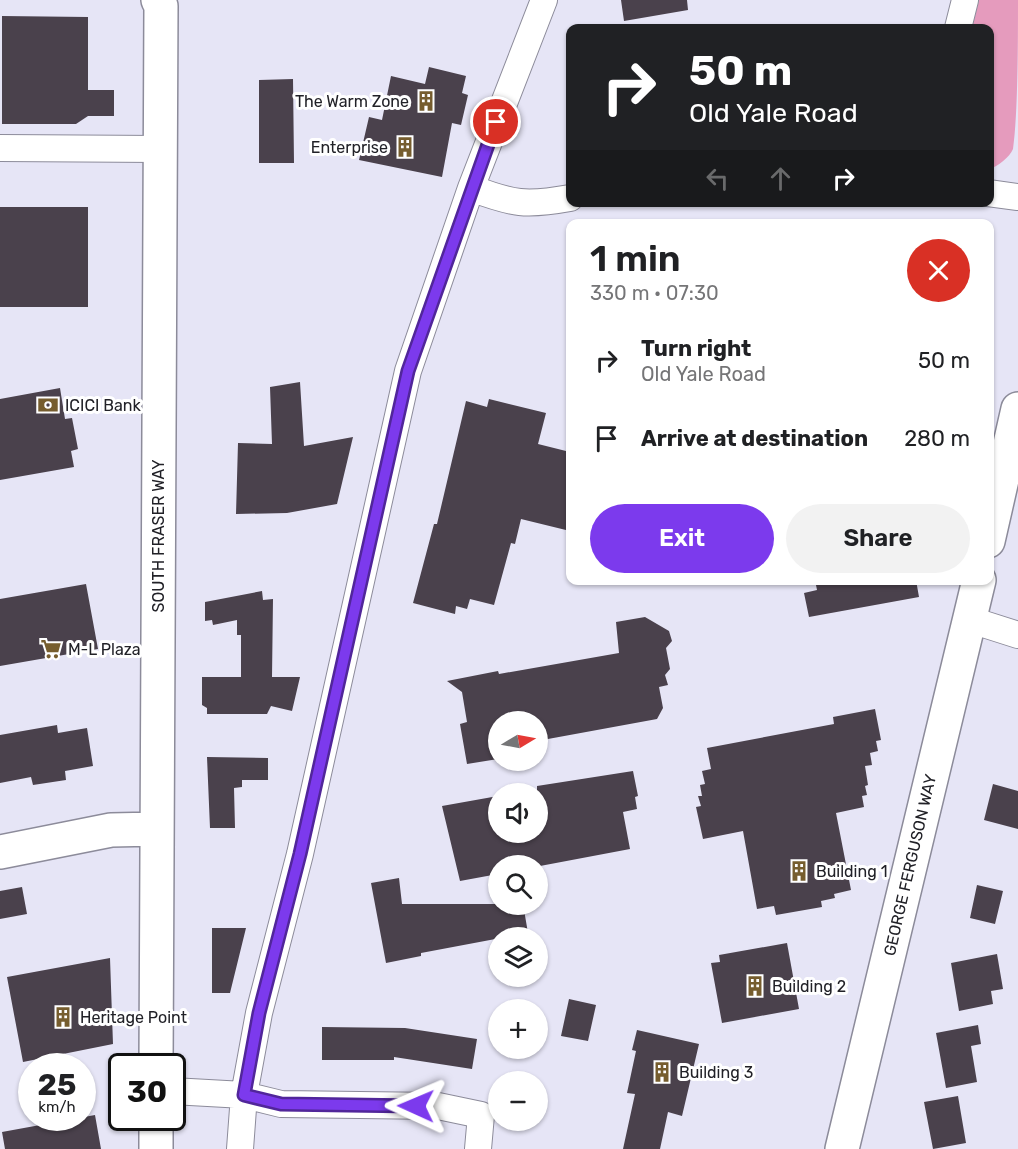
<!DOCTYPE html>
<html lang="en">
<head>
<meta charset="utf-8">
<style>
  body { margin:0; font-family:Rubik,sans-serif; background:#f2f2f2; color:#202124; height:100vh; display:flex; flex-direction:column; font-size:22px; white-space:nowrap }
  * { box-sizing:border-box; margin:0 }
  p { font-size:20px; color:#757577 }
  .icon { flex:none; width:33px; height:33px; fill:none; stroke:currentColor; stroke-width:2; stroke-linecap:round; stroke-linejoin:round }
  .map { position:relative; flex:1; overflow:hidden }
  .drawer { position:absolute; left:566px; top:219px; width:428px; height:366px; display:flex; flex-direction:column; background:#fff; border-radius:12px; box-shadow:0 2px 4px #0004 }
  .drawer>* { flex:none }
  .top-card { position:absolute; left:566px; top:24px; width:428px; height:183px; border-radius:12px; box-shadow:0 2px 4px #0004; background:#202124; color:#fff; overflow:hidden }
  .needle { width:39px; rotate:80deg }
  .buttons { position:absolute; left:488px; top:711px; display:grid; gap:12px }
  .buttons a { display:grid; place-items:center; width:60px; height:60px; border-radius:50%; background:#fff; box-shadow:0 2px 4px #0004; font-size:30px }
  .speed { position:absolute; left:18px; top:1053px; display:flex; gap:12px; font-size:30px; font-weight:700; text-align:center }
  .speed>* { display:grid; place-content:center; width:78px; height:78px; border-radius:50%; background:#fff; box-shadow:0 2px 4px #0004; line-height:1 }
  .speed small { font-size:15px; font-weight:400 }
  .speed .limit { border:3px solid #111; border-radius:9px; background:#fff; color:#111 }
  .pin { position:absolute; display:grid; place-items:center; width:51px; height:51px; color:#fff; margin:-26px; border:3px solid #fff; border-radius:50%; box-shadow:0 2px 6px #0007 }
  .me { position:absolute; width:66px; margin:-33px; rotate:271deg; stroke-linejoin:round; filter:drop-shadow(0 0 4px #0008) }
  .turn { display:flex; align-items:center; gap:21px; height:126px; padding:0 24px; font-size:27px }
  .turn .icon { width:78px; height:78px; stroke-width:2.5 }
  .turn b { display:block; font-size:42px; line-height:51px }
  .lanes { display:flex; align-items:center; height:57px; padding:0 24px; background:#0003; justify-content:center; gap:30px; direction:ltr }
  .lanes .off { opacity:.35 }
  .round { display:grid; place-items:center; flex:none; width:63px; height:63px; border-radius:32px; background:#f2f2f2 }
  .headline { display:flex; align-items:center; justify-content:space-between; height:102px; padding:0 24px }
  h1 { font-size:36px; font-weight:600; line-height:45px }
  .cta { display:flex; gap:12px; margin-top:auto; padding:12px 24px }
  .cta a { flex:1; height:69px; border-radius:36px; background:#7c3aed; color:#fff; font-size:24px; font-weight:600; line-height:69px; text-align:center }
  .cta a+a { background:#f2f2f2; color:#202124 }
  ul { padding:0; list-style:none }
  li { display:flex; align-items:center; gap:18px; height:78px; padding:0 24px }
  li div { flex:1 }
  li b { display:block; font-size:22px }
  li em { font-style:normal }
  .map>svg:first-child { display:block }
  .green { fill:#e59bbd }
  .building { fill:#4a414c }
  .lines { fill:none; stroke-linecap:round; stroke-linejoin:round }
  .street-casing { stroke:#8c8b9a; stroke-width:28 }
  .secondary-casing { stroke:#8c8b9a; stroke-width:36 }
  .street { stroke:#fff; stroke-width:26 }
  .secondary { stroke:#fff; stroke-width:33 }
  .route-casing { stroke:#51269a; stroke-width:15 }
  .route { stroke:#7c3aed; stroke-width:10 }
  .labels { text-anchor:middle; dominant-baseline:central; stroke-width:6; stroke-linejoin:round; paint-order:stroke }
  .poi-label { font-size:16px; fill:#212127; stroke:#fff; text-anchor:start }
  .street-label { font-size:16px; fill:#212127; stroke:#fff }
</style>
</head>
<body>
<div class="map">
<svg width="1018" height="1149" viewBox="0 0 1018 1149">
  <rect width="100%" height="100%" fill="#e6e5f6"/>
  <path class="green" d="M979 0H1018C1018 39 1018 116 1013 149 1010 157 997 167 989 169L988 28H972Z"/>
  <path class="building" d="M621 0H687L688 10 624 21Z
    M2 16 88 17V90H114V116H88L76 124H2Z
    M429 67 466 76 462 93 468 95 461 125 452 123 442 177 359 160 369 117 382 120 391 76 425 84Z
    M293 79 294 163H259V80Z
    M0 207H88V307H0Z
    M300 382 304 446 353 437 337 504 287 513 236 514 238 443 272 444 270 387Z
    M60 388 65 419 72 418 78 449 71 451 74 467 0 480V399Z
    M489 399 546 413 538 444 570 452V531L521 519 515 544 511 543 494 605 470 599 467 609 456 606 455 614 413 603 434 524H437L466 401 487 407Z
    M815 580H916L919 597 809 617 804 593 817 590Z
    M86 584 98 649 0 666V599Z
    M262 591 263 600 273 599 272 677H300L292 711 271 706 267 714H207V708L202 705V677H241V635H237V620L213 625 212 620 205 621V602Z
    M645 617 669 631 672 641 666 648 670 669 665 675 668 685 659 687 663 708 657 719 537 741V722H498V759L467 764 460 724 467 722 462 692 447 681 498 671 499 674 619 653 616 622Z
    M875 709 881 740 876 741 878 751 870 753 872 765 865 766 868 785 865 786 867 795 862 796 864 807 836 813 851 890 834 894 835 898 821 901 822 907 776 915 774 906 757 909 743 831 703 839 696 807 701 806 698 796H702L700 785 705 784 702 771 711 769 707 748 834 724 833 717Z
    M57 725 58 733 87 728 93 766 65 771 66 780 33 785 31 777 0 783V735Z
    M207 757 268 758V780H242V787L234 788 235 828H210Z
    M633 771 638 796 635 797 637 809 623 812 630 849 540 866H498V874L460 881 442 806 498 796V832H537V786Z
    M993 784 1018 791V829L984 820Z
    M399 878 402 904H523L528 933 421 953V956L386 963 371 883Z
    M977 885 1003 891 995 924 970 918Z
    M22 887 27 914 0 919V891Z
    M212 928H246L230 993H212Z
    M787 943 799 1009 722 1023 711 963 720 962 719 955Z
    M997 954 1003 989 991 991 993 1004 959 1011 951 963Z
    M110 958 113 1044 23 1062 7 977Z
    M569 999 596 1005 588 1041 561 1036Z
    M978 1025 981 1044 971 1046 977 1082 946 1088 936 1033Z
    M322 1027 405 1028 477 1039 472 1069 394 1057V1060H322Z
    M637 1030 699 1044 682 1116 668 1112 660 1149H623L635 1094 627 1093 636 1051 632 1050Z
    M958 1096 966 1143 933 1149 924 1102Z
    M95 1115 101 1149H5L2 1132Z"/>
  <g class="lines">
    <g class="street-casing">
      <path id="street" d="M958 28 965 0
        M0 148 160 149
        M471 188C513 204 526 206 570 198
        M988 193 1018 197
        M971 620 1018 635
        M172 1091 244 1095 259 1013 300 854 408 371 471 188 544 0
        M240 1149 244 1095 281 1104 438 1106 481 1115 478 1149"/>
    </g>
    <g class="secondary-casing">
      <path id="secondary" d="M988 541 1018 409
        M0 852 111 830 157 829
        M156 1066 161 6 158 0
        M156 1149V1118
        M842 1149 979 580"/>
    </g>
    <use href="#street" class="street"/>
    <use href="#secondary" class="secondary"/>
  </g>
  <g class="lines">
    <g class="route-casing">
      <path id="route" d="M416 1106 281 1104 244 1095 259 1013 300 854 408 371 496 122"/>
    </g>
    <use href="#route" class="route"/>
  </g>
  <defs>
    <g id="building-bare" transform="scale(1.62)"><path d="M-4-6H4V6H1V3H-1V6H-4ZM-2.5-4.3h1.7v1.8h-1.7ZM.8-4.3h1.7v1.8H.8ZM-2.5-1h1.7V.8h-1.7ZM.8-1h1.7V.8H.8Z" fill="#765d2e" stroke="#fff" stroke-width="2.5" paint-order="stroke"/></g>
    <g id="bank-bare" transform="scale(1.62)"><path d="M-6-4H6V4H-6ZM0-2.3a2.3 2.3 0 1 0 0 4.6a2.3 2.3 0 1 0 0-4.6Z" fill="#765d2e" stroke="#fff" stroke-width="2.5" paint-order="stroke"/></g>
    <g id="supermarket-bare" transform="scale(1.62)"><path d="M-6-5.5h2.5l.6 2H6L4.5 2H-2.5L-4.4-4H-6ZM-1.5 3.2a1.3 1.3 0 1 0 .1 0ZM3 3.2a1.3 1.3 0 1 0 .1 0Z" fill="#765d2e" stroke="#fff" stroke-width="2.5" paint-order="stroke"/></g>
  </defs>
  <g fill-rule="evenodd">
    <use href="#building-bare" x="426" y="101"/>
    <use href="#building-bare" x="405" y="147"/>
    <use href="#bank-bare" x="48" y="405"/>
    <use href="#supermarket-bare" x="51" y="649"/>
    <use href="#building-bare" x="799" y="871"/>
    <use href="#building-bare" x="755" y="986"/>
    <use href="#building-bare" x="63" y="1017"/>
    <use href="#building-bare" x="662" y="1072"/>
  </g>
  <g class="labels">
    <g class="poi-label">
      <text x="409" y="101" text-anchor="end">The Warm Zone</text>
      <text x="388" y="147" text-anchor="end">Enterprise</text>
      <text x="65" y="405">ICICI Bank</text>
      <text x="68" y="649">M-L Plaza</text>
      <text x="816" y="871">Building 1</text>
      <text x="772" y="986">Building 2</text>
      <text x="80" y="1017">Heritage Point</text>
      <text x="679" y="1072">Building 3</text>
    </g>
    <g class="street-label">
      <text transform="translate(158 536) rotate(-90)">SOUTH FRASER WAY</text>
      <text transform="translate(910 865) rotate(-77)">GEORGE FERGUSON WAY</text>
    </g>
  </g>
</svg>
<div class="buttons">
<a><svg class="needle" viewBox="-14 -14 28 28"><path d="M0-13l5 13h-10z" fill="#e53935"/><path d="M0 13l5-13h-10z" fill="#757577"/></svg></a>
<a><svg class="icon" aria-label="sound" viewBox="0 0 24 24"><path d="M4 9h4l5-4v14l-5-4H4zM17 9q2 3 0 6"/></svg></a>
<a><svg class="icon" aria-label="search" viewBox="0 0 24 24"><circle cx="10" cy="10" r="6"/><path d="M15 15l6 6"/></svg></a>
<a><svg class="icon" aria-label="layers" viewBox="0 0 24 24"><path d="M12 4l9 5-9 5-9-5zM3 14l9 5 9-5"/></svg></a>
<a>+</a>
<a>−</a>
</div>
<div class="speed"><div>25<small>km/h</small></div><div class="limit">30</div></div>
<div class="pin" style="left:496px;top:122px;background:#d93025"><svg class="icon" aria-label="arrive" viewBox="0 0 24 24"><path d="M6 21V4h12l-3 4 3 4H6"/></svg></div>
<svg class="me" style="left:416px;top:1106px" viewBox="-20 -20 40 40"><path d="M0-17L14 15 0 8-14 15z" fill="#7c3aed" stroke="#fff" stroke-width="4"/></svg>
<div class="top-card">
<div class="turn"><svg class="icon" aria-label="right" viewBox="0 0 24 24"><path d="M7 20v-9h11M14 6l5 5-5 5"/></svg><div><b>50 m</b>Old Yale Road</div></div>
<div class="lanes"><svg class="icon off" aria-label="left" viewBox="0 0 24 24"><path d="M17 20v-9H6M10 6l-5 5 5 5"/></svg><svg class="icon off" aria-label="ahead" viewBox="0 0 24 24"><path d="M12 20V5M6 11l6-6 6 6"/></svg><svg class="icon" aria-label="right" viewBox="0 0 24 24"><path d="M7 20v-9h11M14 6l5 5-5 5"/></svg></div>
</div>
<section class="drawer">
<div class="headline"><div><h1>1 min</h1><p>330 m · 07:30</p></div><a class="round" style="background:#d93025;color:#fff"><svg class="icon" aria-label="close" viewBox="0 0 24 24"><path d="M6 6l12 12M18 6L6 18"/></svg></a></div>
<ul>
<li><svg class="icon" aria-label="right" viewBox="0 0 24 24"><path d="M7 20v-9h11M14 6l5 5-5 5"/></svg><div><b>Turn right</b><p>Old Yale Road</p></div><em>50 m</em></li>
<li><svg class="icon" aria-label="arrive" viewBox="0 0 24 24"><path d="M6 21V4h12l-3 4 3 4H6"/></svg><div><b>Arrive at destination</b></div><em>280 m</em></li>
</ul>
<div class="cta"><a>Exit</a><a>Share</a></div>
</section>
</div>
</body>
</html>
